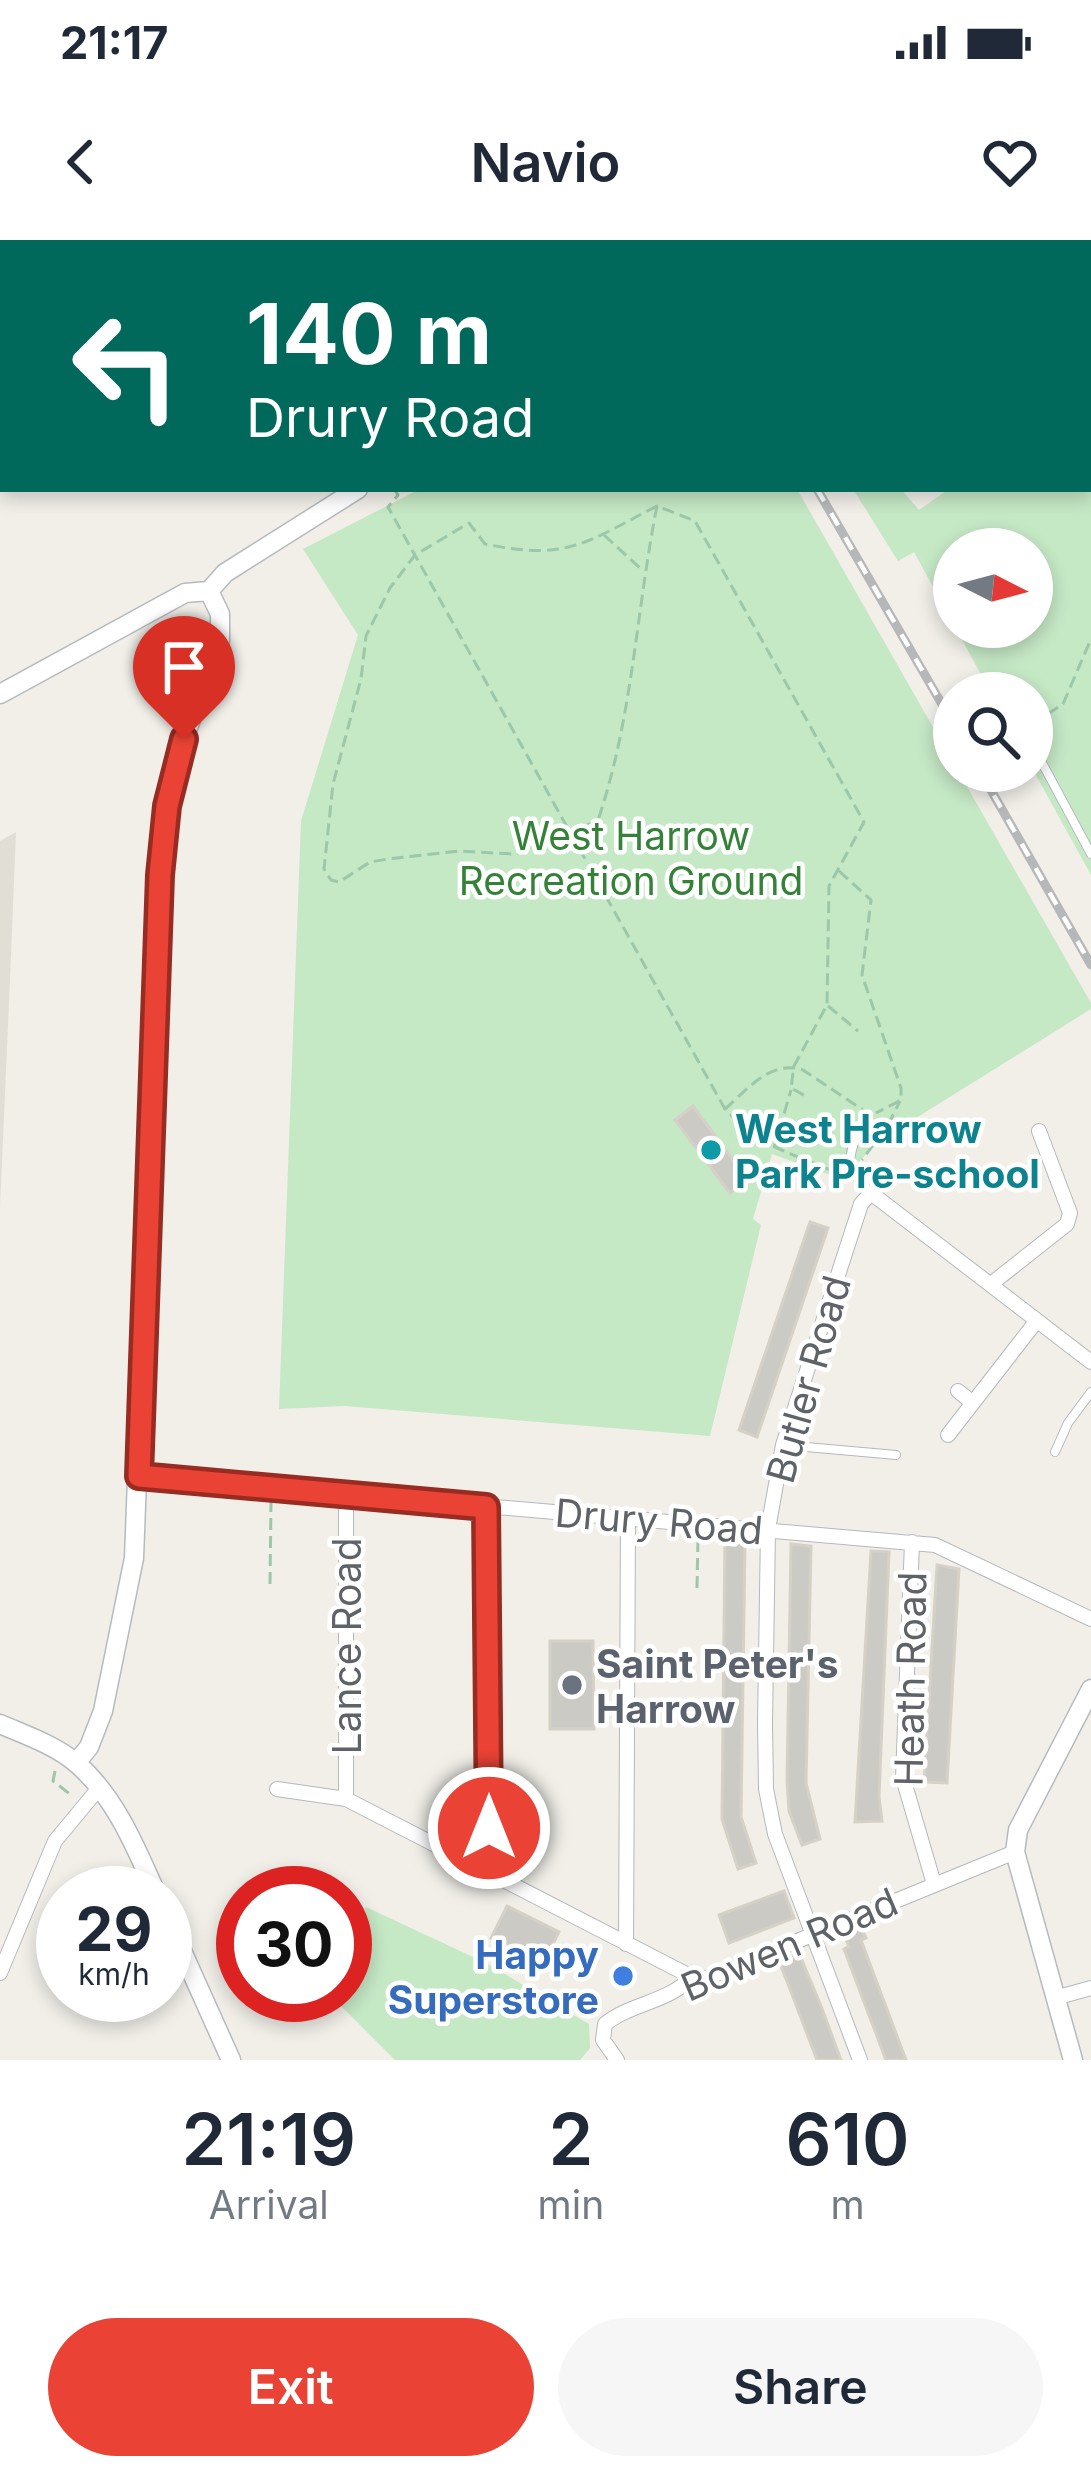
<!DOCTYPE html>
<html lang="en">
<head>
<meta charset="utf-8">
<style>
  body { margin:0; font-family:Inter,sans-serif; background:#f6f6f7; color:#1f2937; height:100vh; display:flex; flex-direction:column; font-size:45px; white-space:nowrap }
  * { box-sizing:border-box; margin:0 }
  p { font-size:39px; color:#747a83 }
  .icon { flex:none; width:66px; height:66px; fill:none; stroke:currentColor; stroke-width:2; stroke-linecap:round; stroke-linejoin:round }
  .map { position:relative; height:1820px; overflow:hidden }
  .panel { display:flex; flex-direction:column; background:#fff; flex:1 }
  .panel>* { flex:none }
  .guide { position:absolute; left:0px; top:0px; width:1092px; height:252px; box-shadow:0 6px 18px #0003; background:#00695c; color:#fff; overflow:hidden }
  .needle { width:78px; rotate:96deg }
  .tools { position:absolute; left:933px; top:288px; display:grid; gap:24px }
  .tools a { display:grid; place-items:center; width:120px; height:120px; border-radius:50%; background:#fff; box-shadow:0 6px 18px #0003; font-size:60px }
  .speed { position:absolute; left:36px; top:1626px; display:flex; gap:24px; font-size:60px; font-weight:700; text-align:center }
  .speed>* { display:grid; place-content:center; width:156px; height:156px; border-radius:50%; background:#fff; box-shadow:0 6px 18px #0003; line-height:1 }
  .speed small { font-size:30px; font-weight:400 }
  .speed .limit { border:18px solid #d22; background:#fff; color:#111 }
  .pin { position:absolute; display:grid; place-items:center; width:102px; height:102px; color:#fff; margin:-123px -51px; border-radius:50% 50% 50% 0; rotate:-45deg; box-shadow:0 0 12px #0007 }
  .pin .icon { rotate:45deg }
  .me { position:absolute; width:132px; margin:-66px; rotate:0deg; stroke-linejoin:round; filter:drop-shadow(0 0 9px #0008) }
  .turn { display:flex; align-items:center; gap:42px; height:252px; padding:0 48px; font-size:54px }
  .turn .icon { width:156px; height:156px; stroke-width:2.5 }
  .turn b { display:block; font-size:84px; line-height:102px }
  .eta { display:flex; justify-content:space-evenly; align-items:center; height:204px; text-align:center }
  .eta b { font-size:72px; font-weight:600; line-height:84px }
  .primary-button { display:flex; gap:24px; margin-top:auto; padding:24px 48px }
  .primary-button a { flex:1; height:138px; border-radius:72px; background:#ea4335; color:#fff; font-size:48px; font-weight:600; line-height:138px; text-align:center }
  .primary-button a+a { background:#f6f6f7; color:#1f2937 }
  .status { display:flex; justify-content:space-between; align-items:center; height:84px; padding:0 60px; background:#fff; direction:ltr }
  .status svg { height:33px; fill:currentColor }
  header { display:flex; justify-content:space-between; align-items:center; height:156px; padding:0 48px; background:#fff; font-size:54px; font-weight:600 }
  .map>svg:first-child { display:block }
  .education { fill:#e1ded6 }
  .green { fill:#c5e8c5 }
  .building { fill:#cccac5; stroke:#d6d1c6; stroke-width:3 }
  .lines { fill:none; stroke-linecap:round; stroke-linejoin:round }
  .lane-casing { stroke:#b5b8bc; stroke-width:10 }
  .street-casing { stroke:#b5b8bc; stroke-width:16 }
  .secondary-casing { stroke:#b6babf; stroke-width:21 }
  .path { stroke:#9cc7a9; stroke-width:3; stroke-dasharray:12 6; stroke-linecap:butt }
  .lane { stroke:#fff; stroke-width:8 }
  .street { stroke:#fff; stroke-width:14 }
  .secondary { stroke:#fff; stroke-width:18 }
  .rail-casing { stroke:#b6b7b8; stroke-width:9 }
  .rail { stroke:#fff; stroke-width:4.5; stroke-dasharray:14; stroke-linecap:butt }
  .route-casing { stroke:#982c22; stroke-width:30 }
  .route { stroke:#ea4335; stroke-width:21 }
  .culture-dot { fill:#0f9aa8; stroke:#fff; stroke-width:4.5 }
  .worship-dot { fill:#6b7280; stroke:#fff; stroke-width:4.5 }
  .shop-dot { fill:#3f7fe0; stroke:#fff; stroke-width:4.5 }
  .labels { text-anchor:middle; dominant-baseline:central; stroke-width:9; stroke-linejoin:round; paint-order:stroke }
  .park-label { font-size:39px; fill:#348238; stroke:#fff }
  .culture-label { font-size:39px; font-weight:bold; fill:#0d838f; stroke:#fff; text-anchor:start }
  .street-label { font-size:39px; fill:#5f6368; stroke:#fff }
  .worship-label { font-size:39px; font-weight:bold; fill:#5b616d; stroke:#fff; text-anchor:start }
  .shop-label { font-size:39px; font-weight:bold; fill:#366cbe; stroke:#fff; text-anchor:end }
</style>
</head>
<body>
<div class="status"><b>21:17</b><svg viewBox="0 0 49 12"><path d="M0 12V9h3v3zM5 12V6h3v6zM10 12V3h3v9zM15 12V0h3v12zM26 1h20v11H26zM47 4h2v5h-2z"/></svg></div>
<header><svg class="icon" aria-label="back" viewBox="0 0 24 24"><path d="M15 5l-7 7 7 7"/></svg>Navio<svg class="icon" aria-label="heart" viewBox="0 0 24 24"><path d="M12 20l-8-8c-3-5 5-10 8-4 3-6 11-1 8 4z"/></svg></header>
<div class="map">
<svg width="1091" height="1820" viewBox="0 0 1091 1820">
  <rect width="100%" height="100%" fill="#f1efe8"/>
  <path class="education" d="M16 592 10 740 0 967V601Z"/>
  <path class="green" d="M1091 42V635L1032 528V453H991L955 387H1032V309H954V385L914 312 898 321 853 249H901L919 270 949 249H1089Z
    M420 249H797L954 524V531H958L1091 763V769L879 901 842 939 772 914 753 979 761 985 710 1196 345 1166 279 1169 301 581 358 395 303 309Z
    M366 1667 488 1724 589 1784 590 1808 580 1820H395L330 1755H345V1712Z"/>
  <path class="building" d="M693 866 747 939 730 953 675 880Z
    M810 982 828 988 757 1197 739 1190Z
    M725 1298 745 1300 741 1577 756 1623 738 1629 722 1579Z
    M791 1304 811 1306 806 1543 820 1599 802 1605 789 1571 787 1541Z
    M871 1311 889 1312 879 1557 882 1581 855 1582Z
    M937 1325 959 1329 947 1543 924 1542Z
    M550 1401H593L594 1489H550Z
    M784 1651 794 1678 729 1703 719 1675Z
    M507 1666 559 1692 543 1724 491 1698Z
    M861 1687 866 1698 861 1700 906 1820H886L844 1709 849 1707 844 1694Z
    M799 1713 821 1766 841 1820H817L790 1749 779 1721Z"/>
  <g class="lines">
    <g class="lane-casing">
      <path id="lane" d="M946 3 950 0
        M1070 3 1071 0
        M1040 480V519L1091 614
        M858 893C845 922 848 930 870 952
        M784 1205 896 1215
        M1055 1212 1068 1183 1091 1152"/>
    </g>
    <g class="street-casing">
      <path id="street" d="M285 0 286 3
        M492 3 497 0
        M0 161 3 160
        M991 1044 1067 984 1070 973 1039 891
        M958 1151 973 1163
        M948 1195 1035 1083
        M139 1236 935 1305 1091 1379
        M346 1254V1559
        M486 1267 489 1634
        M912 1302 903 1538 934 1644
        M277 1549 346 1559 692 1737
        M626 1704 628 1278
        M0 1733 55 1601 99 1548
        M1055 1758 1091 1748
        M617 1820 603 1800 605 1784C631 1763 669 1762 692 1737L707 1738 1015 1612
        M860 1820 775 1594 766 1549 765 1483 768 1289 783 1205 861 964 871 953 1091 1122"/>
    </g>
    <g class="secondary-casing">
      <path id="secondary" d="M795 3 800 0
        M0 454 185 353 209 351 225 333 358 249
        M0 1484C25 1495 55 1505 76 1523 115 1556 136 1608 156 1653
        M76 1523 89 1507 103 1471 134 1318 160 635 167 566 184 499 220 400V374L209 351
        M165 1673 231 1820
        M1073 1820 1015 1612 1018 1590 1091 1449"/>
    </g>
    <path class="path" d="M394 249 398 255 388 267 725 869C766 912 791 911 841 935
      M657 266C636 371 633 477 598 580L533 611 513 614 459 611 388 619 370 622 339 642 331 640 324 629 333 544 361 439 366 396 390 348 415 315 469 283 485 304C568 321 585 303 657 266L695 281 864 582 829 646 827 765 794 826 791 848 809 858
      M604 295 641 329
      M1048 474 1063 464 1091 399
      M839 631 871 660 862 735 901 848V860L876 873
      M828 766 858 791
      M725 869C747 850 771 819 803 830L887 886 862 920
      M888 885 900 861
      M774 908 791 850
      M270 1344 271 1261
      M697 1348 698 1297
      M55 1531 53 1541 71 1555"/>
    <use href="#lane" class="lane"/>
    <use href="#street" class="street"/>
    <use href="#secondary" class="secondary"/>
    <g class="rail-casing">
      <path id="rail" d="M688 0 690 3
        M817 249 954 485
        M980 531 1091 725"/>
    </g>
    <use href="#rail" class="rail"/>
  </g>
  <g class="lines">
    <g class="route-casing">
      <path id="route" d="M184 499 167 566 160 635 139 1236 486 1267 489 1588"/>
    </g>
    <use href="#route" class="route"/>
  </g>
  <circle class="culture-dot" cx="711" cy="910" r="12"/>
  <circle class="worship-dot" cx="572" cy="1445" r="12"/>
  <circle class="shop-dot" cx="623" cy="1736" r="12"/>
  <g class="labels">
    <g class="park-label">
      <text x="631" y="595">West Harrow<tspan x="631" dy="45">Recreation Ground</tspan></text>
    </g>
    <g class="culture-label">
      <text x="735" y="888">West Harrow<tspan x="735" dy="45">Park Pre-school</tspan></text>
    </g>
    <g class="street-label">
      <text transform="translate(808 1139) rotate(-74)">Butler Road</text>
      <text transform="translate(659 1281) rotate(5)">Drury Road</text>
      <text transform="translate(346 1406) rotate(-90)">Lance Road</text>
      <text transform="translate(910 1439) rotate(-89)">Heath Road</text>
      <text transform="translate(789 1704) rotate(-23)">Bowen Road</text>
    </g>
    <g class="worship-label">
      <text x="596" y="1423">Saint Peter's<tspan x="596" dy="45">Harrow</tspan></text>
    </g>
    <g class="shop-label">
      <text x="599" y="1714">Happy<tspan x="599" dy="45">Superstore</tspan></text>
    </g>
  </g>
</svg>
<div class="tools">
<a><svg class="needle" viewBox="-14 -14 28 28"><path d="M0-13l5 13h-10z" fill="#e53935"/><path d="M0 13l5-13h-10z" fill="#747a83"/></svg></a>
<a><svg class="icon" aria-label="search" viewBox="0 0 24 24"><circle cx="10" cy="10" r="6"/><path d="M15 15l6 6"/></svg></a>
</div>
<div class="speed"><div>29<small>km/h</small></div><div class="limit">30</div></div>
<div class="pin" style="left:184px;top:499px;background:#d93025"><svg class="icon" aria-label="arrive" viewBox="0 0 24 24"><path d="M6 21V4h12l-3 4 3 4H6"/></svg></div>
<svg class="me" style="left:489px;top:1588px" viewBox="-20 -20 40 40"><circle r="17" fill="#ea4335" stroke="#fff" stroke-width="3"/><path d="M0-11L8 9 0 5-8 9z" fill="#fff"/></svg>
<div class="guide">
<div class="turn"><svg class="icon" aria-label="left" viewBox="0 0 24 24"><path d="M17 20v-9H6M10 6l-5 5 5 5"/></svg><div><b>140 m</b>Drury Road</div></div>
</div>
</div>
<section class="panel">
<div class="eta">
<div><b>21:19</b><p>Arrival</p></div>
<div><b>2</b><p>min</p></div>
<div><b>610</b><p>m</p></div>
</div>
<div class="primary-button"><a>Exit</a><a>Share</a></div>
</section>
</body>
</html>
